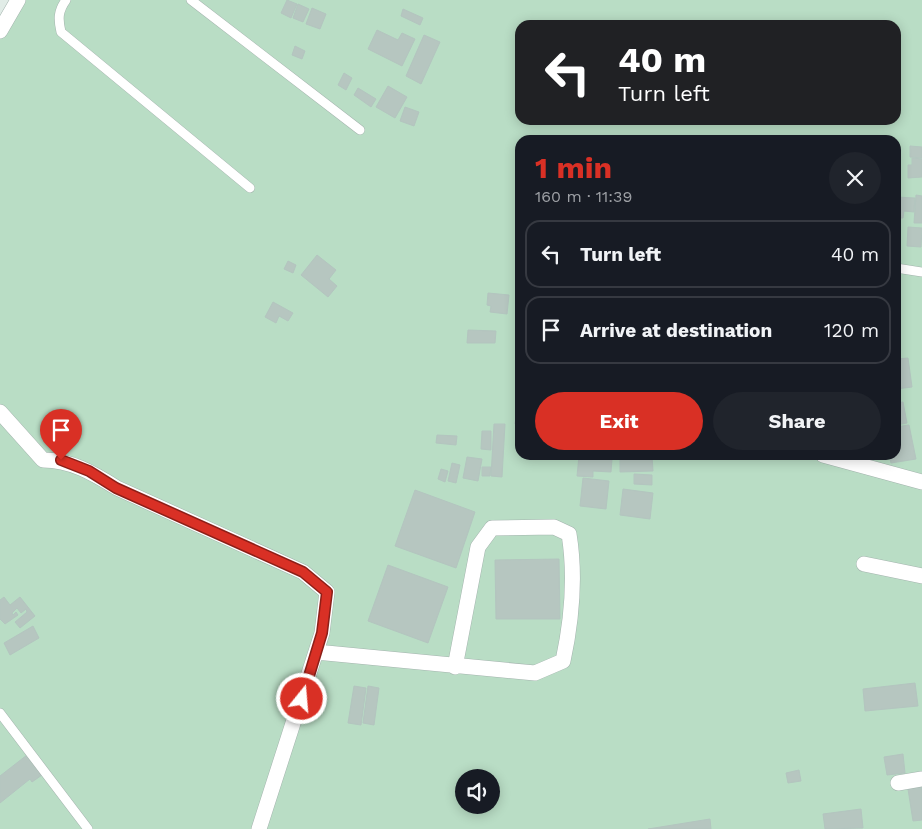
<!DOCTYPE html>
<html lang="en">
<head>
<meta charset="utf-8">
<style>
  body { margin:0; font-family:"Work Sans",sans-serif; background:#20242c; color:#f1f3f6; height:100vh; display:flex; flex-direction:column; font-size:19px; white-space:nowrap }
  * { box-sizing:border-box; margin:0 }
  p { font-size:16px; color:#9ea1a6 }
  .icon { flex:none; width:28px; height:28px; fill:none; stroke:currentColor; stroke-width:2; stroke-linecap:round; stroke-linejoin:round }
  .map { position:relative; flex:1; overflow:hidden }
  .drawer { position:absolute; left:515px; top:135px; width:386px; height:325px; display:flex; flex-direction:column; background:#171b24; border-radius:15px; box-shadow:0 2px 12px #0003 }
  .drawer>* { flex:none }
  .guide { position:absolute; left:515px; top:20px; width:386px; height:105px; border-radius:15px; box-shadow:0 2px 12px #0003; background:#202124; color:#fff; overflow:hidden }
  .buttons { position:absolute; left:455px; top:769px; display:grid; gap:10px }
  .buttons a { display:grid; place-items:center; width:45px; height:45px; border-radius:50%; background:#171b24; box-shadow:0 2px 12px #0003; font-size:25px }
  .pin { position:absolute; display:grid; place-items:center; width:42px; height:42px; color:#fff; margin:-51px -21px; border-radius:50% 50% 50% 0; rotate:-45deg; box-shadow:0 0 5px #0007 }
  .pin .icon { rotate:45deg }
  .me { position:absolute; width:55px; margin:-28px; rotate:17deg; stroke-linejoin:round; filter:drop-shadow(0 0 4px #0008) }
  .turn { display:flex; align-items:center; gap:18px; height:105px; padding:0 20px; font-size:22px }
  .turn .icon { width:65px; height:65px; stroke-width:2.5 }
  .turn b { display:block; font-size:35px; line-height:42px }
  .round { display:grid; place-items:center; flex:none; width:52px; height:52px; border-radius:26px; background:#20242c }
  .summary { display:flex; align-items:center; justify-content:space-between; height:85px; padding:0 20px }
  h1 { font-size:30px; font-weight:700; line-height:38px; color:#d93025 }
  .action { display:flex; gap:10px; margin-top:auto; padding:10px 20px }
  .action a { flex:1; height:58px; border-radius:30px; background:#d93025; color:#fff; font-size:20px; font-weight:700; line-height:58px; text-align:center }
  .action a+a { background:#20242c; color:#f1f3f6 }
  ul { padding:0; list-style:none }
  li { display:flex; align-items:center; gap:15px; height:68px; margin:0 10px 8px; padding:0 10px; border:2px solid #363941; border-radius:15px }
  li div { flex:1 }
  li b { display:block; font-size:19px }
  li em { font-style:normal }
  .map>svg:first-child { display:block }
  .green { fill:#b9ddc5; fill-rule:evenodd }
  .building { fill:#b6c6c0; stroke:#b3c5bf }
  .lines { fill:none; stroke-linecap:round; stroke-linejoin:round }
  .service-casing { stroke:#a4b4ae; stroke-width:10 }
  .minor-casing { stroke:#a4b4ae; stroke-width:16 }
  .service { stroke:#fff; stroke-width:9 }
  .minor { stroke:#fff; stroke-width:15 }
  .route-casing { stroke:#8d1f18; stroke-width:12 }
  .route { stroke:#d93025; stroke-width:9 }
</style>
</head>
<body>
<div class="map">
<svg width="922" height="829" viewBox="0 0 922 829">
  <rect width="100%" height="100%" fill="#e1ece7"/>
  <path class="green" d="M15 0H922V829H0V27ZM520 25H896V120H520ZM520 140H896V455H520ZM464 778H491V805H464Z"/>
  <path class="building" d="M287 0 297 4 291 18 281 13Z
    M298 4 309 9 303 22 293 18Z
    M312 8 326 14 320 29 306 24Z
    M403 9 423 18 420 25 401 16Z
    M377 30 398 40 402 33 415 39 402 66 368 49Z
    M424 35 440 42 421 84 406 76Z
    M295 46 305 51 302 59 292 55Z
    M344 73 352 78 346 90 338 85Z
    M388 86 407 97 395 118 376 107Z
    M358 88 376 99 371 107 354 95Z
    M405 107 419 112 414 126 400 121Z
    M910 146 922 147V158L910 157Z
    M912 158 922 159V177L908 178V165H912Z
    M916 195 922 196V223H914Z
    M896 197 915 198 914 212 904 211 903 218H898L897 223Z
    M908 227 922 228 921 247 907 246Z
    M317 255 336 270 329 279 337 286 328 297 301 275Z
    M288 261 296 265 293 273 284 269Z
    M488 293 509 295 507 314 490 312 491 306 487 305Z
    M273 302 293 313 288 321 279 316 276 323 265 317Z
    M468 330 496 331 495 343H467Z
    M908 358 912 387 896 389V359Z
    M903 402 907 423 896 425V403Z
    M517 409H520V425L515 424Z
    M494 424H505L502 477 491 476Z
    M909 425 916 459 891 463 889 455H896V427Z
    M482 431H491V450L481 449Z
    M437 435 457 436 456 445 436 443Z
    M579 456 612 459 611 472 593 471V477L577 476Z
    M652 456 653 471 620 472V457Z
    M467 457 482 459 478 481 463 478Z
    M452 463 460 465 456 483 448 481Z
    M482 467H491L490 476H482Z
    M441 469 448 471 445 482 438 479Z
    M634 474 652 475V485L634 484Z
    M583 478 609 481 606 509 580 506Z
    M623 489 653 493 650 519 620 515Z
    M415 490 475 512 456 568 395 546Z
    M559 559 560 619H496L495 560Z
    M388 565 448 587 428 643 368 621Z
    M4 597 10 605 20 597 35 616 20 628 15 622 27 612 26 609 21 613 17 608 12 613 13 615 16 612 18 615 5 624 0 619V600Z
    M33 626 39 638 10 655 4 643Z
    M915 683 918 706 865 711 863 689Z
    M354 686 366 688 361 725 348 723Z
    M368 686 379 688 374 725 363 723Z
    M903 754 905 773 887 775 884 757Z
    M27 755 42 775 32 782 30 779 0 803V776Z
    M799 770 801 781 788 783 786 773Z
    M922 787V820L913 821 908 789Z
    M861 809 863 828 825 829 823 814Z
    M710 819 711 829H648Z"/>
  <g class="lines">
    <g class="service-casing">
      <path id="service" d="M66 0C58 11 58 19 61 32L250 188
        M191 0 360 130
        M896 268 922 272
        M0 713 88 829"/>
    </g>
    <g class="minor-casing">
      <path id="minor" d="M0 31 18 0
        M0 412 43 460C71 460 93 473 117 488L303 572 327 592 322 633 259 829
        M823 455 922 482
        M864 564 922 576
        M316 652 535 673 563 661C572 619 576 577 569 534L554 527 492 528 478 547 455 667
        M898 783 922 779"/>
    </g>
    <use href="#service" class="service"/>
    <use href="#minor" class="minor"/>
  </g>
  <g class="lines">
    <g class="route-casing">
      <path id="route" d="M61 460 89 471 116 488 303 572 327 592 322 633 302 699"/>
    </g>
    <use href="#route" class="route"/>
  </g>
</svg>
<div class="buttons">
<a><svg class="icon" aria-label="sound" viewBox="0 0 24 24"><path d="M4 9h4l5-4v14l-5-4H4zM17 9q2 3 0 6"/></svg></a>
</div>
<div class="pin" style="left:61px;top:460px;background:#d93025"><svg class="icon" aria-label="arrive" viewBox="0 0 24 24"><path d="M6 21V4h12l-3 4 3 4H6"/></svg></div>
<svg class="me" style="left:302px;top:699px" viewBox="-20 -20 40 40"><circle r="17" fill="#d93025" stroke="#fff" stroke-width="3"/><path d="M0-11L8 9 0 5-8 9z" fill="#fff"/></svg>
<div class="guide">
<div class="turn"><svg class="icon" aria-label="left" viewBox="0 0 24 24"><path d="M17 20v-9H6M10 6l-5 5 5 5"/></svg><div><b>40 m</b>Turn left</div></div>
</div>
<section class="drawer">
<div class="summary"><div><h1>1 min</h1><p>160 m · 11:39</p></div><a class="round"><svg class="icon" aria-label="close" viewBox="0 0 24 24"><path d="M6 6l12 12M18 6L6 18"/></svg></a></div>
<ul>
<li><svg class="icon" aria-label="left" viewBox="0 0 24 24"><path d="M17 20v-9H6M10 6l-5 5 5 5"/></svg><div><b>Turn left</b></div><em>40 m</em></li>
<li><svg class="icon" aria-label="arrive" viewBox="0 0 24 24"><path d="M6 21V4h12l-3 4 3 4H6"/></svg><div><b>Arrive at destination</b></div><em>120 m</em></li>
</ul>
<div class="action"><a>Exit</a><a>Share</a></div>
</section>
</div>
</body>
</html>
